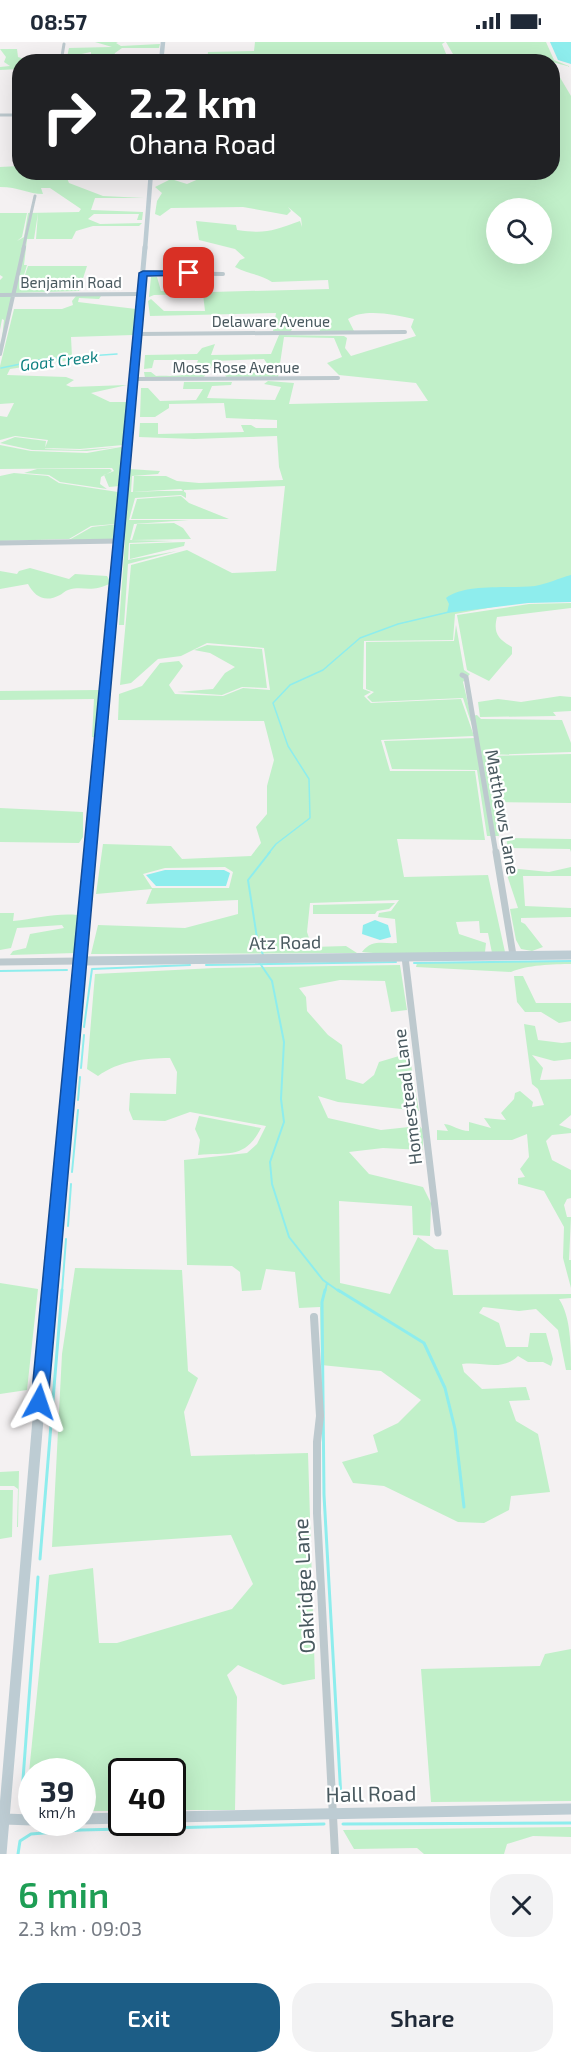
<!DOCTYPE html>
<html lang="en">
<head>
<meta charset="utf-8">
<style>
  body { margin:0; font-family:"Exo 2",sans-serif; background:#f2f2f3; color:#1f2937; height:100vh; display:flex; flex-direction:column; font-size:22px; white-space:nowrap }
  * { box-sizing:border-box; margin:0 }
  p { font-size:20px; color:#747a83 }
  .icon { flex:none; width:33px; height:33px; fill:none; stroke:currentColor; stroke-width:2; stroke-linecap:round; stroke-linejoin:round }
  .map { position:relative; height:1812px; overflow:hidden }
  .drawer { display:flex; flex-direction:column; background:#fff; flex:1 }
  .drawer>* { flex:none }
  .guide { position:absolute; left:12px; top:12px; width:548px; height:126px; border-radius:24px; box-shadow:0 6px 24px #0002; background:#202124; color:#fff; overflow:hidden }
  .tools { position:absolute; left:486px; top:156px; display:grid; gap:12px }
  .tools a { display:grid; place-items:center; width:66px; height:66px; border-radius:50%; background:#fff; box-shadow:0 6px 24px #0002; font-size:30px }
  .speed { position:absolute; left:18px; top:1716px; display:flex; gap:12px; font-size:30px; font-weight:700; text-align:center }
  .speed>* { display:grid; place-content:center; width:78px; height:78px; border-radius:50%; background:#fff; box-shadow:0 6px 24px #0002; line-height:1 }
  .speed small { font-size:15px; font-weight:400 }
  .speed .limit { border:3px solid #111; border-radius:9px; background:#fff; color:#111 }
  .pin { position:absolute; display:grid; place-items:center; width:51px; height:51px; color:#fff; margin:-26px; border-radius:12px; box-shadow:0 3px 9px #0006 }
  .me { position:absolute; width:66px; margin:-33px; rotate:5deg; stroke-linejoin:round; filter:drop-shadow(0 0 4px #0008) }
  .turn { display:flex; align-items:center; gap:21px; height:126px; padding:0 18px; font-size:27px }
  .turn .icon { width:78px; height:78px; stroke-width:2.5 }
  .turn b { display:block; font-size:42px; line-height:51px }
  .round { display:grid; place-items:center; flex:none; width:63px; height:63px; border-radius:24px; background:#f2f2f3 }
  .headline { display:flex; align-items:center; justify-content:space-between; height:102px; padding:0 18px }
  h1 { font-size:36px; font-weight:600; line-height:45px; color:#1e9e55 }
  .button { display:flex; gap:12px; margin-top:auto; padding:12px 18px }
  .button a { flex:1; height:69px; border-radius:24px; background:#1c5d86; color:#fff; font-size:24px; font-weight:600; line-height:69px; text-align:center }
  .button a+a { background:#f2f2f3; color:#1f2937 }
  .status { display:flex; justify-content:space-between; align-items:center; height:42px; padding:0 30px; background:#fff; direction:ltr }
  .status svg { height:16px; fill:currentColor }
  .map>svg:first-child { display:block }
  .green { fill:#c1f0c9; fill-rule:evenodd }
  .water { fill:#8eeded }
  .lines { fill:none; stroke-linecap:round; stroke-linejoin:round }
  .stream-far2 { stroke:#8eeded; stroke-width:1.5 }
  .stream-far1 { stroke:#8eeded; stroke-width:2 }
  .stream { stroke:#8eeded; stroke-width:3 }
  .street-far4 { stroke:#bdc9ce; stroke-width:3 }
  .street-far3 { stroke:#bdc9ce; stroke-width:4 }
  .street-far2 { stroke:#bdc9ce; stroke-width:5 }
  .street-far1 { stroke:#bdc9ce; stroke-width:7 }
  .street { stroke:#bdc9ce; stroke-width:8 }
  .secondary-far4 { stroke:#bdccd3; stroke-width:4.5 }
  .secondary-far3 { stroke:#bdccd3; stroke-width:5 }
  .secondary-far2 { stroke:#bdccd3; stroke-width:7 }
  .secondary-far1 { stroke:#bdccd3; stroke-width:9 }
  .secondary { stroke:#bdccd3; stroke-width:11 }
  .route { fill:#1a73e8; stroke:#114b97; stroke-width:1.5 }
  .labels { text-anchor:middle; dominant-baseline:central; stroke-width:4.5; stroke-linejoin:round; paint-order:stroke }
  .far-street-label { font-size:15px; fill:#49595f; stroke:#fff }
  .far-water-label { font-size:16px; font-style:italic; fill:#0e8080; stroke:#fff }
  .street-label { font-size:18px; fill:#49595f; stroke:#fff }
  .near-street-label { font-size:21px; fill:#49595f; stroke:#fff }
</style>
</head>
<body>
<div class="status"><b>08:57</b><svg viewBox="0 0 49 12"><path d="M0 12V9h3v3zM5 12V6h3v6zM10 12V3h3v9zM15 12V0h3v12zM26 1h20v11H26zM47 4h2v5h-2z"/></svg></div>
<div class="map">
<svg width="571" height="1812" viewBox="0 0 571 1812">
  <rect width="100%" height="100%" fill="#f4f1f2"/>
  <path class="green" d="M95 0H118L116 1 121 4 160 2 159 6H122L115 11 112 19H66V17L91 14V10L67 15 69 6 112 5Z
    M255 0H445L442 2 449 19H207L208 10 254 9Z
    M446 0H546L554 18 571 25 552 20 457 19Z
    M0 7H17L18 15 28 18 20 20 19 27 0 28V25L10 24 4 20 6 15Z
    M552 22 571 54V551L455 572 453 598 364 599 363 647 371 650 364 654 371 661 461 657 474 694 381 698 390 729H475L485 798 397 797 404 835 488 833 505 910 492 911 488 891H480L479 879 456 880 459 892 486 901 485 910 384 912 362 910C372 897 383 902 397 901L395 877 378 875 379 871 391 869 399 858 310 861 307 890 312 905 346 904 357 911 91 912 98 883 185 886 238 872V858L146 862 152 847 96 852 103 802 171 804 182 817 251 814 261 801 256 785 267 772V744L274 718 264 679 118 678 119 652 142 644 160 621 179 619 183 624 169 643 175 652 223 654 243 646 270 648 264 606 207 601 181 614 158 617 131 641 120 643 131 523 187 508 232 531 276 529 285 444 133 450 134 434H166L177 439 199 441 283 438 279 425 277 394 194 397 139 395 140 381H158V392L244 390 241 383H251L256 386H277V378L226 376 224 361 169 362V366L155 375H140L141 346H148L160 359 196 358 203 347H183L184 340H232L231 343 212 344 207 356 275 358 281 345 264 342 268 339 294 341 289 362 428 359 416 341 339 333 327 321 342 315 334 296 284 295 278 335H226L225 332 268 330 270 326 264 317 215 319 204 335 145 336 144 330H151L156 334C174 333 192 338 198 318H154L152 326 144 327 145 313 197 312 202 306 215 302 211 313 271 312 279 293 344 294 347 296 345 306 351 314 416 294 411 285 414 277C395 273 365 266 348 277L355 291 320 289 319 280 298 276 291 289H273L276 271 150 274 148 259 151 257 164 269H205L203 252 154 253 149 255 151 235H157L161 249 202 248 204 233H207L211 250 329 247 328 238 272 240C261 232 247 232 235 225L240 218 245 216 235 207 199 198 196 179 236 183 237 188C266 192 272 189 300 179L302 185 301 176 288 165 291 169 287 173 243 165 171 166 160 174 155 172 157 159 162 151 155 145 171 137 187 142 201 136 204 130H552ZM496 166H542V212H496ZM225 825 233 830 229 846H152L143 832 165 826Z
    M19 124 20 130 66 134 69 141 103 154 144 156H95L91 168 143 170 142 178H137L139 172H94L88 177 100 182 142 181 139 184H93L76 189 72 197H36L38 171 34 197H27L24 223H27L19 250 28 224H87L79 249 13 251 0 314 4 278 2 277 0 288V238L3 235 0 233V171H27L22 195 17 199 24 195 28 171 79 170 81 167 50 146H41L43 152C28 152 19 145 0 145V125Z
    M76 254H101L99 257 79 256 78 260 136 267 133 293 71 295 72 315 70 318 10 327 7 333 66 335 74 338 66 343 71 345 127 343 91 351 110 360H127L129 364 123 403 80 407 45 406 48 398 15 394 0 398V374L7 375 14 361 0 362V324L14 267H62L73 263 72 259Z
    M15 395 46 399 45 407 80 408 118 405 87 409 32 408 0 401Z
    M0 403 31 409 87 411 121 405 124 407 120 444 109 445 104 433 114 429 112 426 0 427Z
    M37 427H110L112 429 101 435 100 442 107 447 60 440 49 433 24 431Z
    M129 427 160 429 158 432 132 434 131 450 181 447 186 451V456L181 453 135 456 129 478H189L134 482 130 498 173 499 129 501 128 518 177 509 128 522 124 583H119L125 498 122 497Z
    M14 431 48 434 59 441 118 450 115 482 91 484 69 497 0 499V434Z
    M181 454 189 461 229 477H131L137 457Z
    M174 481 183 486 191 497 132 498 137 482Z
    M118 482 117 498H69L92 485Z
    M185 500 184 504 130 517V502Z
    M30 526 69 537 75 532 107 534 111 541C89 552 85 543 68 548 65 549 62 552 60 553 45 561 35 555 28 542L0 547V529L17 532 19 529Z
    M571 561V566L497 575C493 591 498 597 512 605V612L489 639 467 628 457 573 529 562Z
    M456 583 464 628 470 632 463 640 471 674 477 673 481 677 562 678 571 701V710L485 713 489 721 499 794H487L477 728 392 727 384 699 476 696 463 656 372 660 367 655 374 650 366 647V600L454 599Z
    M207 603 262 607 267 646 242 645 222 653 177 650 213 647 225 631 235 625 210 611 194 608Z
    M99 648 97 696 92 695 94 657 0 658V649Z
    M560 654 571 655V669L553 670 556 674 480 675 478 660 498 657 521 660Z
    M571 712V761L498 760 492 721 488 714Z
    M0 766 83 770V795L79 801 0 800Z
    M506 796 571 797V810L570 807 508 806Z
    M571 825V834H523L525 864 571 866V875L521 876V880L525 882 543 905 532 909 521 907 516 898 510 867 518 866 507 833 509 826 549 830Z
    M395 861 389 867 377 869 375 872H313V863Z
    M0 871H14L13 879C36 877 55 871 77 873L81 881 75 911 10 913 13 909 26 906 30 892 64 886 62 883 17 886 11 906 0 908Z
    M571 919V922C554 922 526 923 511 930L416 925 417 921Z
    M400 923 407 968 391 970 385 939 340 938 299 946 306 955 307 969 328 993 342 1003 346 1037 363 1042 374 1033 379 1020 409 1011 419 1069 338 1060 318 1054 328 1076 381 1088 409 1085 415 1079 423 1088V1108L383 1106 349 1110 369 1132 423 1145 431 1161 430 1194 413 1193 412 1164 339 1159 340 1241 390 1252 418 1195 435 1207 448 1208 453 1253 571 1252V1256L559 1257C571 1275 571 1305 571 1328H566L558 1288 536 1267 519 1269 483 1265 479 1271 499 1281 506 1305H528L530 1291H546L553 1317 551 1324 543 1320H528L518 1314C501 1330 483 1319 462 1322L464 1330 482 1347 526 1345 530 1358 509 1359 516 1379 538 1392 550 1450 511 1454 509 1468 484 1481 458 1480 384 1444 353 1441 342 1420 378 1410 373 1393 398 1381 421 1358 381 1329 321 1323 320 1265 299 1266 295 1230 266 1227 261 1248 242 1249 240 1230 232 1224 187 1223 184 1118 247 1111 257 1102 266 1084 190 1070 165 1079 133 1078 129 1068 130 1051 176 1052 177 1030 170 1016C144 1016 119 1019 98 1034L87 1027 95 932 215 926Z
    M514 934H523L536 961H571V979L559 981 541 970H525L517 960Z
    M524 982 535 984 538 998 562 1001 571 1000V1017L554 1019 532 1013 543 1026 540 1038 571 1037V1073L559 1083 571 1087V1091L552 1093 546 1099 552 1118 571 1128V1156L567 1157 564 1163 567 1175H571L569 1218H571V1246L563 1216 564 1185 544 1149 518 1142V1136L525 1135 520 1127 529 1115 527 1092 512 1098H437V1088L448 1089 444 1082C454 1083 459 1089 469 1089V1080L491 1086 484 1076 506 1078 501 1071 514 1057 515 1051 520 1049 533 1060 532 1065 544 1063 538 1047 532 1042Z
    M199 1074 261 1086C245 1117 230 1110 198 1113L200 1098 195 1087Z
    M75 1226 182 1228 188 1329 198 1336 184 1370 191 1414 308 1411 315 1637 283 1643 238 1623 227 1633 237 1655 235 1768H173L172 1730H122L121 1769H83L82 1730H32L31 1770H25L49 1533 93 1526 99 1601H117L232 1567 253 1542 231 1493 52 1505 62 1312Z
    M0 1241 38 1247 27 1348 0 1352Z
    M19 1429 18 1485H17L18 1447 14 1444H0V1430Z
    M0 1448H13L12 1495 0 1497Z
    M571 1607V1759L431 1760 421 1627 540 1624 545 1612Z
    M571 1785V1795L533 1794 507 1802 504 1812H424L417 1806 354 1807 343 1788Z"/>
  <path class="water" d="M550 0H571V22L558 18Z
    M571 533V560L528 561 447 571 449 562 446 556C465 541 511 547 535 544 547 542 559 536 571 533Z
    M165 828H224L230 831 226 844H156L146 833Z
    M375 878 388 883 391 895 380 898 362 892 363 883Z"/>
  <g class="lines">
    <path class="stream-far2" d="M1 326 45 317 117 312
      M268 812 276 802 310 776 309 737 288 704 273 661 290 643 323 628 360 596 398 582 449 570"/>
    <path class="stream-far1" d="M263 913 257 896 248 838 270 810
      M259 920 272 939 284 1000 281 1057 284 1080 270 1120 272 1142 289 1195 323 1238 340 1250
      M414 921 571 919
      M206 923 396 920
      M0 929 67 928
      M84 985 92 927 190 923
      M81 1026 84 993
      M78 1058 80 1035
      M72 1130 78 1068
      M68 1184 71 1142
      M62 1250 66 1197
      M325 1250 327 1241"/>
    <path class="stream" d="M325 1248 322 1260 324 1453 341 1756
      M338 1248 424 1301 445 1346 455 1387 464 1465
      M40 1517 62 1248
      M21 1764 38 1535
      M343 1782 571 1781
      M18 1812 20 1799 31 1792 81 1788 324 1782"/>
    <path class="street-far4" d="M61 20 64 2
      M0 73H20
      M23 207 35 154"/>
    <path class="street-far3" d="M143 231 223 232
      M0 253 142 252
      M138 292 405 290
      M0 312 24 205
      M134 337 338 336"/>
    <path class="street-far2" d="M0 501 119 499
      M462 633 466 635 496 812"/>
    <path class="street-far1" d="M496 810 513 913
      M405 915 438 1191
      M0 920 80 919"/>
    <path class="street" d="M314 1275 320 1374 317 1400V1471L335 1812"/>
    <path class="secondary-far4" d="M161 20 163 0
      M145 207 151 130"/>
    <path class="secondary-far3" d="M121 471 145 205"/>
    <path class="secondary-far2" d="M89 812 122 470"/>
    <path class="secondary-far1" d="M80 919 571 913
      M49 1250 90 810"/>
    <path class="secondary" d="M172 1775 571 1767
      M4 1777 32 1778
      M82 1777 122 1776
      M1 1812 49 1248"/>
  </g>
  <path class="route" d="M143 229H189L193 231 189 233 147 234 48 1360 46 1365 39 1367 33 1365 31 1360 139 231Z"/>
  <g class="labels">
    <g class="far-street-label">
      <text x="71" y="240">Benjamin Road</text>
      <text x="271" y="279">Delaware Avenue</text>
      <text x="236" y="325">Moss Rose Avenue</text>
    </g>
    <g class="far-water-label">
      <text transform="translate(59 318) rotate(-7)">Goat Creek</text>
    </g>
    <g class="street-label">
      <text transform="translate(503 770) rotate(80)">Matthews Lane</text>
      <text transform="translate(285 900) rotate(-1)">Atz Road</text>
      <text transform="translate(407 1055) rotate(-97)">Homestead Lane</text>
    </g>
    <g class="near-street-label">
      <text transform="translate(303 1544) rotate(-93)">Oakridge Lane</text>
      <text transform="translate(371 1751) rotate(-1)">Hall Road</text>
    </g>
  </g>
</svg>
<div class="tools">
<a><svg class="icon" aria-label="search" viewBox="0 0 24 24"><circle cx="10" cy="10" r="6"/><path d="M15 15l6 6"/></svg></a>
</div>
<div class="speed"><div>39<small>km/h</small></div><div class="limit">40</div></div>
<div class="pin" style="left:189px;top:231px;background:#d93025"><svg class="icon" aria-label="arrive" viewBox="0 0 24 24"><path d="M6 21V4h12l-3 4 3 4H6"/></svg></div>
<svg class="me" style="left:39px;top:1360px" viewBox="-20 -20 40 40"><path d="M0-17L14 15 0 8-14 15z" fill="#1a73e8" stroke="#fff" stroke-width="4"/></svg>
<div class="guide">
<div class="turn"><svg class="icon" aria-label="right" viewBox="0 0 24 24"><path d="M7 20v-9h11M14 6l5 5-5 5"/></svg><div><b>2.2 km</b>Ohana Road</div></div>
</div>
</div>
<section class="drawer">
<div class="headline"><div><h1>6 min</h1><p>2.3 km · 09:03</p></div><a class="round"><svg class="icon" aria-label="close" viewBox="0 0 24 24"><path d="M6 6l12 12M18 6L6 18"/></svg></a></div>
<div class="button"><a>Exit</a><a>Share</a></div>
</section>
</body>
</html>
